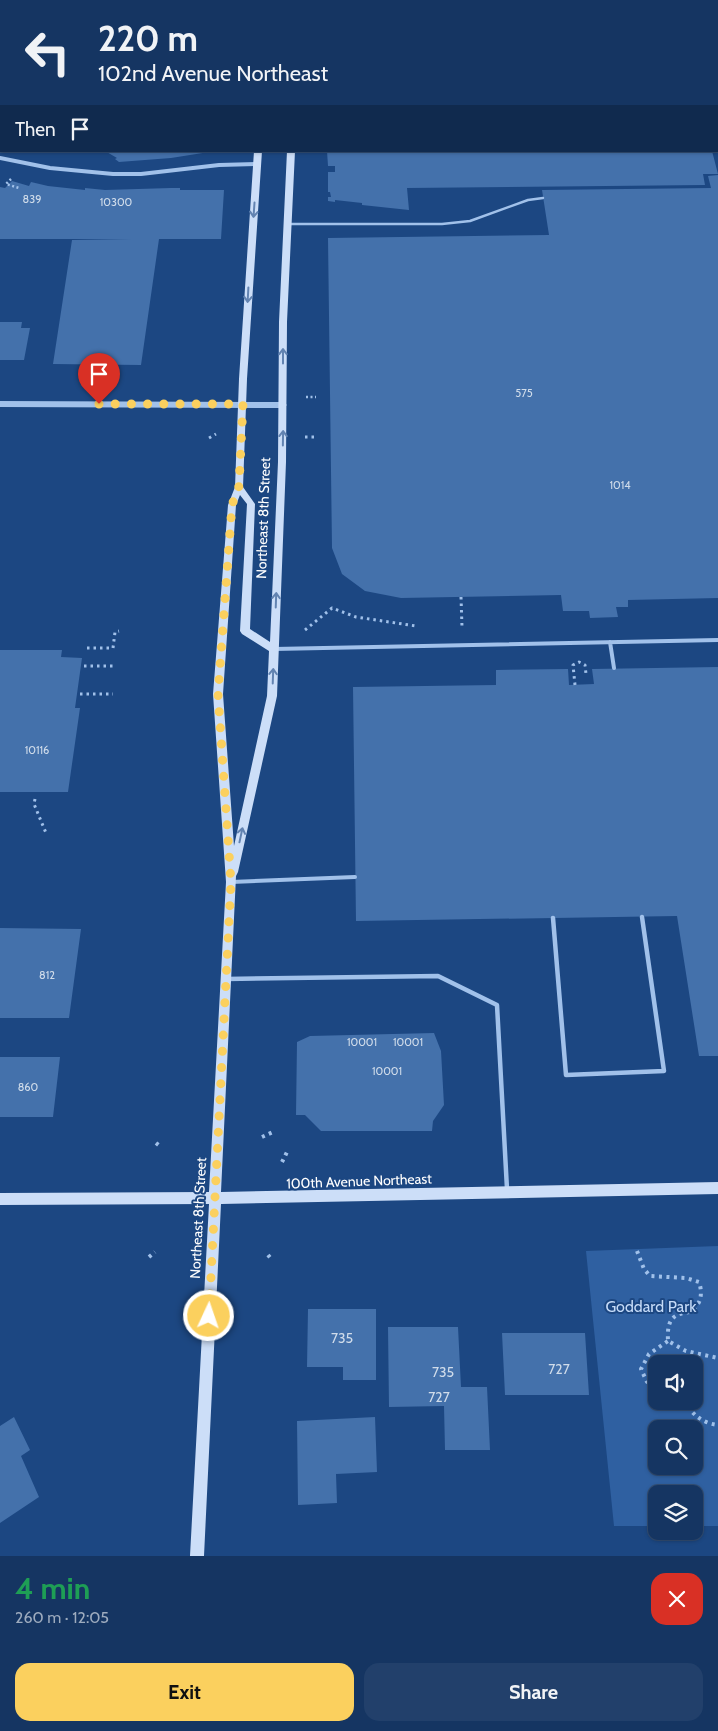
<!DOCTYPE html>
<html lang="en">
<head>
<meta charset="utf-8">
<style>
  body { margin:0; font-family:Cabin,sans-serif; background:#22406b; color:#f1f3f6; height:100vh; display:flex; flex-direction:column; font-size:19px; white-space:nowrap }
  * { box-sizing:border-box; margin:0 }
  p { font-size:16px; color:#9dabbe }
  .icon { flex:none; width:28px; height:28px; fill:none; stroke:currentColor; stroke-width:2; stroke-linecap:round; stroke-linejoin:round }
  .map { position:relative; height:1556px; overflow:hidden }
  .drawer { display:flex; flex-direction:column; background:#153562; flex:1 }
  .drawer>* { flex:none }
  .guide { position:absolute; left:0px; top:0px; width:719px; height:152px; box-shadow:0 1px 4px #0004,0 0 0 1px #345077; background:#153562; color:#f1f3f6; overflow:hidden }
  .buttons { position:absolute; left:648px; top:1355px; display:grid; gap:10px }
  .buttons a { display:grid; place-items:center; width:55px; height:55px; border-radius:10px; background:#153562; box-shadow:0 1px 4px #0004,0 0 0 1px #345077; font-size:25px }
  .pin { position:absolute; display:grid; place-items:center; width:42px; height:42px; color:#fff; margin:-51px -21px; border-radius:50% 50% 50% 0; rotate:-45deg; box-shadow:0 0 5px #0007 }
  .pin .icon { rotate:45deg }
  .me { position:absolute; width:55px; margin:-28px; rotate:3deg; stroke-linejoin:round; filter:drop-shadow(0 0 4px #0008) }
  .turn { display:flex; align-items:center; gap:18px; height:105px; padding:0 15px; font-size:22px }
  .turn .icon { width:65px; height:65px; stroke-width:2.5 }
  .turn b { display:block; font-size:35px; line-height:42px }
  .then { display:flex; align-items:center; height:48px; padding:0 15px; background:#0003; gap:10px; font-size:19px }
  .round { display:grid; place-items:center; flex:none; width:52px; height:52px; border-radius:15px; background:#22406b }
  .headline { display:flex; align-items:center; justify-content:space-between; height:85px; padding:0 15px }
  h1 { font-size:30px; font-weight:700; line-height:38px; color:#1e9e55 }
  .cta { display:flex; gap:10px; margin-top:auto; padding:10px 15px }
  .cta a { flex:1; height:58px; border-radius:15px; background:#fbd05e; color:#111; font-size:20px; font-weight:700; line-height:58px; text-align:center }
  .cta a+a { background:#22406b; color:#f1f3f6 }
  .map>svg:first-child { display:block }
  .green { fill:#2f60a1; fill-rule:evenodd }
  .building { fill:#4471ab }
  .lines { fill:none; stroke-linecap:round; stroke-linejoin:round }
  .path-far2 { stroke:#a1c1ea; stroke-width:2.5; stroke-dasharray:2 2.5; stroke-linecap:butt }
  .path-far1 { stroke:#a1c1ea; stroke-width:3; stroke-dasharray:2.5 4; stroke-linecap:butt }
  .path { stroke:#a1c1ea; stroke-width:4; stroke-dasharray:3 4.5; stroke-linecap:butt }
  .service-far2 { stroke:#a1c1ea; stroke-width:2.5 }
  .service-far1 { stroke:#a1c1ea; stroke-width:4 }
  .service { stroke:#a1c1ea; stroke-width:4.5 }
  .minor { stroke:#a1c1ea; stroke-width:4 }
  .tertiary { fill:#a1c1ea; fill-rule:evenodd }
  .secondary { fill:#ccdef8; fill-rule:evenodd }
  .oneway { stroke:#6283b1 }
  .route { stroke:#fbd05e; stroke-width:9; stroke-dasharray:0 16.2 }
  .labels { text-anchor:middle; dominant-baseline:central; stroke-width:4; stroke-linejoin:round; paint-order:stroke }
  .number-label { font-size:11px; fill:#d0dcea }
  .street-label { font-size:14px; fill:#fff; stroke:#1c4782 }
  .near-number-label { font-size:14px; fill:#d0dcea }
  .near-park-label { font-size:16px; fill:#c5dbf8; stroke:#1c4782 }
</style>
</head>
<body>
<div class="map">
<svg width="718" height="1556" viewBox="0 0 718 1556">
  <rect width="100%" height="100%" fill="#1c4782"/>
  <path class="green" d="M718 1246V1526H694V1494H656V1526H614L586 1251ZM656 1364H694V1401H656ZM656 1429H694V1466H656Z"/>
  <path class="building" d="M105 151H209V152L171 158 119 162 115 159 117 158Z
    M327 151H712L718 174H703L705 185 407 188 409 210 362 205V203L335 200V202L328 201V197H331L330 192H328V172H335V166H328Z
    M718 175V598L628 600V607H616L618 617 590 618 589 611H563L561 595 401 598 365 591 342 574 332 548 328 238 549 235 542 190 711 188 708 176Z
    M12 181 29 186 31 182 48 186 85 190V188L105 190 171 188H180V190H224L221 239H159L141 365 53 364 72 240 131 239H0V187L5 188Z
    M0 322H22L21 328H30L24 360H0Z
    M0 650H62L61 657 82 658 75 708H80L68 792H0Z
    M718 667V1056H699L677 916 356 921 353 687 496 685V670L568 669 569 685 594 684 592 669Z
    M0 928 81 929 69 1018H0Z
    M434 1033 441 1051 444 1105 433 1121 432 1131H321L305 1115H296L297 1042 310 1036Z
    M0 1057H60L53 1117H0Z
    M308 1309H376V1380H343V1367H307Z
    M388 1327H458L461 1387H487L490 1450H445L444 1406 389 1407Z
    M502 1333H585L589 1395H505Z
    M14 1417 30 1450 21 1456 39 1497 0 1523V1426Z
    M375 1417 377 1472 336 1474 337 1503 298 1505 297 1421Z"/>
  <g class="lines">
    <path class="path-far2" d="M11 179 6 184 19 188
      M306 397H316"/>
    <path class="path-far1" d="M305 437H315
      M209 438 216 434
      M461 597 462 627
      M305 630 332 608 356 617 416 626
      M87 648H113L115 632 119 631
      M84 666H116
      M575 685 573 665 579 662 585 665 586 674
      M80 694H113
      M35 799 34 804 46 833"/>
    <path class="path" d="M262 1137 273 1132
      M156 1143 161 1147
      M282 1162 288 1150
      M637 1251 644 1269 650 1276 686 1278 699 1282C703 1294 701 1305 690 1312 671 1314 667 1321 668 1341L686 1351 718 1358
      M268 1255 272 1260
      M149 1257 155 1252
      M656 1382H647L641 1369 649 1354 668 1341
      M683 1401C693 1414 701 1423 718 1425"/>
    <path class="service-far2" d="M288 224H442L470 221 528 200 543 198"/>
    <path class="service-far1" d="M610 642 614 668
      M274 649 718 640
      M231 882 355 877"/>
    <path class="service" d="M553 918 566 1075 664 1071 642 917
      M226 979 438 976 497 1005 507 1189"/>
    <path class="minor" d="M0 158 50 168 113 174H141L219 165 257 164"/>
    <path class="tertiary" d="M0 401 283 402 287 405 283 408 0 407Z"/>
    <path class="secondary" d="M265 0H271V1H265Z
      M297 0H303V1H297Z
      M254 151H262L247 379 243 487 255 504 250 629 270 642 278 462 279 322 287 151H295L287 322 286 462 277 696 238 872 236 876 221 1192 718 1182V1194L221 1204 204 1556H190L209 1204 0 1205V1193L209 1192 226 882 213 694 228 505 235 487 239 379ZM240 495 247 504 240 631 242 634 269 651 267 696 234 846 223 694 236 505Z"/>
  </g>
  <defs><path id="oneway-shaft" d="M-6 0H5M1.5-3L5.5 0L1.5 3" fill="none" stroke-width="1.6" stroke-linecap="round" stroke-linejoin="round" transform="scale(1.25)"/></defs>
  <g class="oneway">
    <use href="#oneway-shaft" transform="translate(254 210) rotate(94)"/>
    <use href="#oneway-shaft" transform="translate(248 295) rotate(93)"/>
    <use href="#oneway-shaft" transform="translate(283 356) rotate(-90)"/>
    <use href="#oneway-shaft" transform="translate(283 438) rotate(-89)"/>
    <use href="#oneway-shaft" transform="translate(276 600) rotate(-88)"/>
    <use href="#oneway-shaft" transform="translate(273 676) rotate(-88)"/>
    <use href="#oneway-shaft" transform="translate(241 835) rotate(-78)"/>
  </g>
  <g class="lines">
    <path class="route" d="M99 404H243L239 486 232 505 218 694 231 882 209 1316"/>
  </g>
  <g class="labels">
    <g class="number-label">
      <text x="32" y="199">839</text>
      <text x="116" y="202">10300</text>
      <text x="524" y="393">575</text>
      <text x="620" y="485">1014</text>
      <text x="37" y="750">10116</text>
      <text x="47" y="975">812</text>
      <text x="362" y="1042">10001</text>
      <text x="408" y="1042">10001</text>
      <text x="387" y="1071">10001</text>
      <text x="28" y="1087">860</text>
    </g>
    <g class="street-label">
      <text transform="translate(263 518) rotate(-88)">Northeast 8th Street</text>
      <text transform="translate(359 1181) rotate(-2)">100th Avenue Northeast</text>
      <text transform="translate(198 1218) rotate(-87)">Northeast 8th Street</text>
    </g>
    <g class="near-number-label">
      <text x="342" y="1338">735</text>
      <text x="559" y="1369">727</text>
      <text x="443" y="1372">735</text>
      <text x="439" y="1397">727</text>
    </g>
    <g class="near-park-label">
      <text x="651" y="1306">Goddard Park</text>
    </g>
  </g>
</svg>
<div class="buttons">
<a><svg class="icon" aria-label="sound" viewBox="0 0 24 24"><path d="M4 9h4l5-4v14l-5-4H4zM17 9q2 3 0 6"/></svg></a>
<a><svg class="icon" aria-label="search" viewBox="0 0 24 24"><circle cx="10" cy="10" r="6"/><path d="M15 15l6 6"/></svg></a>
<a><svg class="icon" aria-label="layers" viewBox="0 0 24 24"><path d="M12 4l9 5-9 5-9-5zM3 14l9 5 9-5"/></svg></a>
</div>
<div class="pin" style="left:99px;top:404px;background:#d93025"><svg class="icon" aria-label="arrive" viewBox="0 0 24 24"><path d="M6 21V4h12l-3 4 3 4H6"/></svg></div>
<svg class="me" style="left:209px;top:1316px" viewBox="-20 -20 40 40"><circle r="17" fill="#fbd05e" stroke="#fff" stroke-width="3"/><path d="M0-11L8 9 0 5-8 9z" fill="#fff"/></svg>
<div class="guide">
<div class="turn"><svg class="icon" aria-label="left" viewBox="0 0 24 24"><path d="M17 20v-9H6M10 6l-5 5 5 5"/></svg><div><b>220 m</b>102nd Avenue Northeast</div></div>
<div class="then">Then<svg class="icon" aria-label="arrive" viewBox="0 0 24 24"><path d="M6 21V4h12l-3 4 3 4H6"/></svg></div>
</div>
</div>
<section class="drawer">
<div class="headline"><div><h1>4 min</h1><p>260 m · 12:05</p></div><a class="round" style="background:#d93025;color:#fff"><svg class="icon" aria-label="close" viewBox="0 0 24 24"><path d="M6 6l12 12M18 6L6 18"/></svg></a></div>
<div class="cta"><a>Exit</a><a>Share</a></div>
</section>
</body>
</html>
